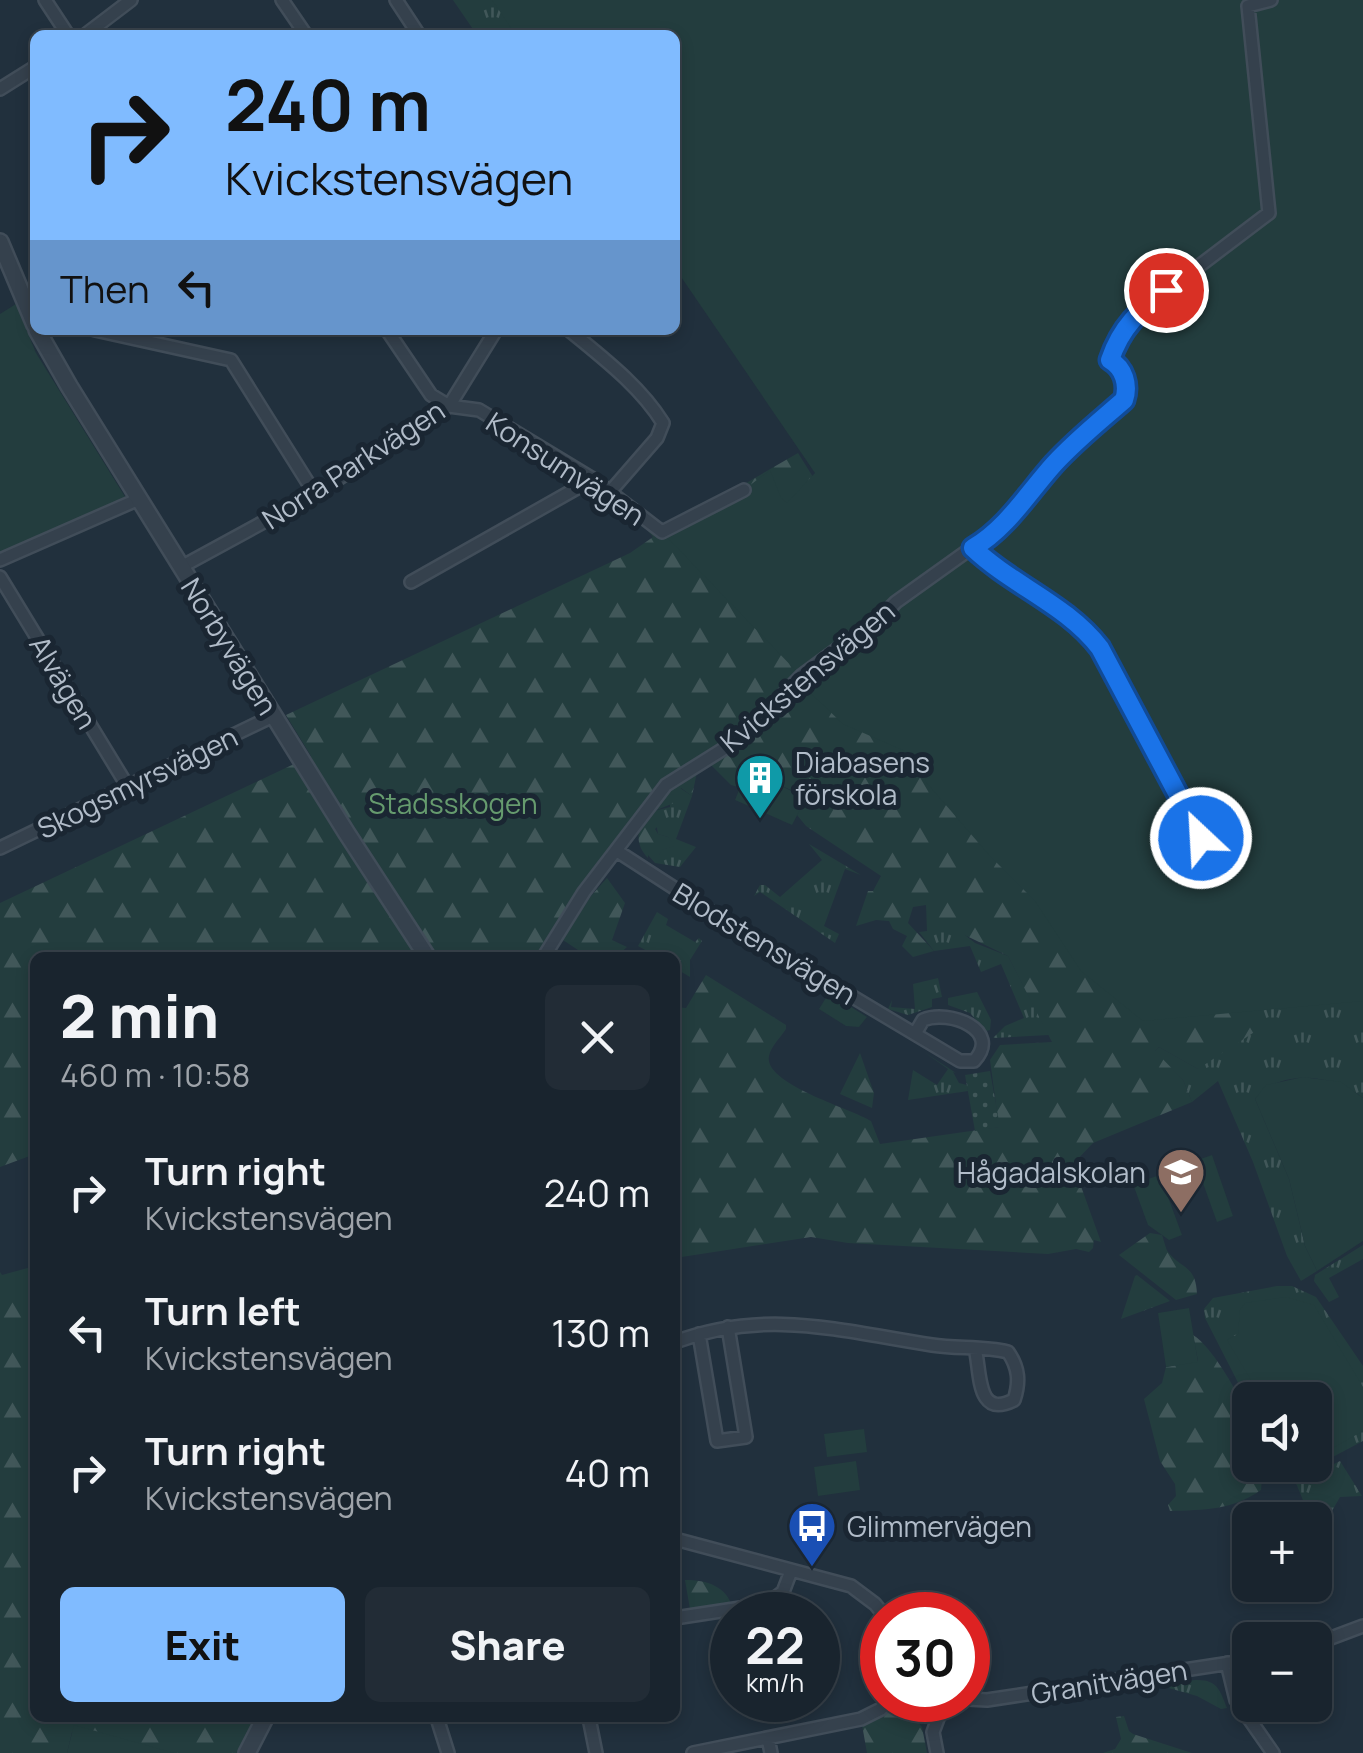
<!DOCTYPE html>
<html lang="en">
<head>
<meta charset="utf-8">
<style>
  body { margin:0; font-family:Manrope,sans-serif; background:#222c36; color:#f1f3f6; height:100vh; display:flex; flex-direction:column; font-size:38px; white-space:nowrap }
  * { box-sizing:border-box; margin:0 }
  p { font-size:32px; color:#9fa4aa }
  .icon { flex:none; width:55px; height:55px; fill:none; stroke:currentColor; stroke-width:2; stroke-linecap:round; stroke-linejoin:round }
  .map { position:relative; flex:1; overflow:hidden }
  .side { position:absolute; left:30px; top:952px; width:650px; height:770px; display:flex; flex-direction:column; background:#19242e; border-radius:15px; box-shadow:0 5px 15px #0003,0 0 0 2px #37414a }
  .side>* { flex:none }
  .guide { position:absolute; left:30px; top:30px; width:650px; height:305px; border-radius:15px; box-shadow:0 5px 15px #0003,0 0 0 2px #37414a; background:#80bbff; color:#111; overflow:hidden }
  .tools { position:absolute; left:1232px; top:1382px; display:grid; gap:20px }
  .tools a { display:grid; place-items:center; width:100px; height:100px; border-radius:15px; background:#19242e; box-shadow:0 5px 15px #0003,0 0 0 2px #37414a; font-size:50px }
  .speed { position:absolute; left:710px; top:1592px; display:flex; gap:20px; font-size:50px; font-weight:700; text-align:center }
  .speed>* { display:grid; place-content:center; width:130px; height:130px; border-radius:50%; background:#19242e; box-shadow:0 5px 15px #0003,0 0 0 2px #37414a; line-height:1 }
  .speed small { font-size:25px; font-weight:400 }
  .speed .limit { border:15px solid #d22; background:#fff; color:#111 }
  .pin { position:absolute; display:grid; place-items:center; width:85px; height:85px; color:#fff; margin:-42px; border:5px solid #fff; border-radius:50%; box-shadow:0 2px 10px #0007 }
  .me { position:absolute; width:110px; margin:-55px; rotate:335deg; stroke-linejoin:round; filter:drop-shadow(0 0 8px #0008) }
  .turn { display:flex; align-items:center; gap:35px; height:210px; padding:0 30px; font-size:45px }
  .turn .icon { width:130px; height:130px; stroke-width:2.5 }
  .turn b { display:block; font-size:70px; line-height:85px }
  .then { display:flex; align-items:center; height:95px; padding:0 30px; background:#0003; gap:20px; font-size:38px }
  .round { display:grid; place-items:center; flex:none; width:105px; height:105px; border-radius:15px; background:#222c36 }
  .summary { display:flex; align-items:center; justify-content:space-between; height:170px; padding:0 30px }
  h1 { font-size:60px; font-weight:800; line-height:75px }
  .primary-button { display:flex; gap:20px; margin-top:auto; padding:20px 30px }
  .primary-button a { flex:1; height:115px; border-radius:15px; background:#80bbff; color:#111; font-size:40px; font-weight:800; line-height:115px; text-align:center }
  .primary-button a+a { background:#222c36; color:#f1f3f6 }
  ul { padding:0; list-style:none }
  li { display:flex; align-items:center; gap:30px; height:140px; padding:0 30px }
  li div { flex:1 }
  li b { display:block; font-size:38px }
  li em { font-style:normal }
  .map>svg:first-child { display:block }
  .grass { fill:url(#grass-tufts) }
  .forest { fill:url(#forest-firs) }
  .park { fill:#233d3e }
  .garden { fill:url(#garden-dots) }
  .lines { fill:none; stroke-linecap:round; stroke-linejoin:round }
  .minor-casing { stroke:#414d59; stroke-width:16 }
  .tertiary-casing { stroke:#414d59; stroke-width:20 }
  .minor { stroke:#35414d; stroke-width:11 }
  .tertiary { stroke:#35414d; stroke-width:15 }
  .route-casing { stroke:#114b97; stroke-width:25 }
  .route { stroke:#1a73e8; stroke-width:18 }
  .labels { text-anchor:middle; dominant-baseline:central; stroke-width:10; stroke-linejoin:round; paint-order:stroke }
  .street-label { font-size:28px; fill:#b1bcc9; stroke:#1a2632 }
  .poi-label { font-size:28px; fill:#b1bcc9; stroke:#1a2632; text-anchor:start }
  .park-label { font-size:28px; fill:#669b6e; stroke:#1a2632 }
</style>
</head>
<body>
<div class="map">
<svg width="1363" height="1753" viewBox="0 0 1363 1753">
  <defs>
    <pattern id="grass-tufts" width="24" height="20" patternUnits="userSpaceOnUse" patternTransform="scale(2.5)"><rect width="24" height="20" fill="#233d3e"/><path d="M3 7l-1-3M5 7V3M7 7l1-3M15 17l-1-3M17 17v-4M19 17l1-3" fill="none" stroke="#415759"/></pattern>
    <pattern id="forest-firs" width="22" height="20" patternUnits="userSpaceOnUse" patternTransform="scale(2.5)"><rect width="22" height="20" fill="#233d3e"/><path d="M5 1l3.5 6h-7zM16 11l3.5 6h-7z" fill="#415759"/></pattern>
    <pattern id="garden-dots" width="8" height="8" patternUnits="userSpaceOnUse" patternTransform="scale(2.5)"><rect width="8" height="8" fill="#233d3e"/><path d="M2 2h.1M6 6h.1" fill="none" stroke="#415759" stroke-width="1.8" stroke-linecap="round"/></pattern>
  </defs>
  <rect width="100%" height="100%" fill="#21303d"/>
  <path class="grass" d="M453 0H512L527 35H477Z
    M680 788 692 796 676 839 696 847 680 867 655 863 648 855H659L661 850 674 846 668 837 658 834 654 811 670 807V794L678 795Z
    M809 844 861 875 845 869 824 926 839 934 835 943 760 892 754 896 760 885H765L780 897 822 860Z
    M926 904 975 943 1008 956 1049 1035 993 1038 1005 1026 1024 1018 1001 964 981 972 970 946 934 951 919 932 927 931Z
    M657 912 668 919 666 925 695 942 699 938 702 941 690 960V977L675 968V958L658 957 638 946Z
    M1363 935V1098C1334 1074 1280 1068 1255 1099L1289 1179 1305 1246 1317 1271 1301 1281 1287 1256 1253 1162 1218 1081 1192 1102 1183 1080 1154 1052 1159 1047 1198 1069 1247 1003Z
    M938 978 942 997 932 999V1007L908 1015 888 1009 892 1000 891 1007 915 1009 913 984Z
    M977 992 991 1020 990 1030 986 1031 970 1013 948 1005V998Z
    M924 1052 956 1073 953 1072 959 1083 967 1085 968 1091 908 1100 913 1070 937 1085 948 1069Z
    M1363 1245V1259L1329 1278 1339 1297 1329 1302 1314 1281 1315 1275Z
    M1137 1275 1170 1301 1121 1319 1135 1276Z
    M1277 1286H1292L1316 1297 1363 1366V1441L1291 1479 1282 1465H1315V1400H1250V1406L1205 1318 1204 1309 1213 1298Z
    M1340 1461 1362 1496 1340 1497 1332 1511 1307 1510 1296 1483Z
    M1195 1680C1217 1679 1220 1690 1227 1708L1221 1709 1197 1696 1158 1685Z"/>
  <path class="forest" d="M798 453 813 477 788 505 886 583 893 600 1247 1003 1256 1031 1198 1069 1159 1047 1155 1051 1183 1080 1192 1102 1093 1143 1073 1164 1101 1242 1094 1240 1093 1248 1089 1252 1076 1249 1048 1254 848 1243 811 1237 675 1258V1007L686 1008 706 975 786 1025V1029C781 1037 771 1046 769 1056 763 1084 853 1109 871 1121L880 1144 999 1127 990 1060 1000 1045 1052 1042 1008 956 948 927 930 914 926 905 913 907 908 923 934 951 913 957 902 946 907 936 893 929 889 921 876 920 856 926 868 891H873L881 876 806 826 797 815 806 797 761 776 753 791 731 785 705 759 666 785 543 957 35 958V1154L0 1167V903L311 756 286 715 630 553 653 537 648 531 734 490Z
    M697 772 692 796 681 788 678 796 670 794 674 803 654 811 662 822 655 829 658 834 668 837 675 846 662 850 659 855H648V858C616 825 673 786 697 772Z
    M607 878 625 903 612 940 627 947 619 954 596 953 587 956 563 940 591 896Z
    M860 1053 874 1093 872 1108 840 1094Z
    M1150 1233 1162 1235C1163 1237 1166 1250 1168 1252 1181 1269 1196 1265 1197 1294L1176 1300 1119 1255Z
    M35 1266V1718H254L237 1753H151L72 1732 67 1753H0V1272L2 1275Z
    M1193 1335C1212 1346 1245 1402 1250 1424 1253 1436 1250 1452 1250 1465H1263L1261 1490C1233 1510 1204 1510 1170 1511L1168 1505 1176 1496 1175 1484 1160 1461 1144 1399 1162 1383 1166 1367 1198 1361Z
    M685 1580C707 1580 727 1586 733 1609L691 1615Z
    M889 1700H898L922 1727 927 1753H867L861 1719Z
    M1124 1716 1129 1731 1133 1734 1192 1753H1103L1115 1749 1121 1739 1116 1717Z"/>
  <path class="park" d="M492 0H1363V1001L1143 1021 1081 971 1035 901 989 855 926 782 923 759 843 724 797 680 801 676 662 532 744 490 770 470 781 498 787 503 815 473 675 268V35H516Z
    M16 304 36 353 127 500 0 560V314Z
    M761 776 806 798 792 825 735 800 739 790 753 791Z
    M829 993 867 1017 859 1027 846 1026 819 1009Z
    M1303 1077 1341 1082 1363 1098V1241L1317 1271 1305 1246 1289 1179 1255 1099 1266 1085Z
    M1212 1155 1233 1216 1217 1222 1195 1161Z
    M1160 1175 1182 1235 1169 1240 1148 1225 1133 1184Z
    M1286 1297 1314 1305 1363 1387V1431L1315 1458V1400H1263L1227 1340 1238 1334 1240 1310 1245 1303Z
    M1189 1308 1198 1362 1166 1367 1158 1313Z
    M864 1429 867 1452 827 1457 824 1434Z
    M856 1461 860 1490 818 1496 814 1467Z
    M74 1725 174 1753H67Z"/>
  <path class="garden" d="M990 1071 1000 1127 975 1131 965 1075Z"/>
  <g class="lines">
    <g class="minor-casing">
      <path id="minor" d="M45 0 68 35
        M282 0 306 35
        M396 0 419 35
        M85 35 131 0
        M0 89 35 67
        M95 330 231 360 315 494
        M387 330 431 395 449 406 479 410 593 479 662 532 744 490
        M569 330C603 358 640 386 663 423L657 438 610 492
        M973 549 1001 573 1083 626 1113 671 1201 838
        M0 560 139 499
        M181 567 315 494 449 406 496 330
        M0 577 128 787
        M411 582 593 479
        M0 848 273 716
        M617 851 719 917 960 1061H974C1003 1030 949 1009 923 1020L916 1032
        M543 958 584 892 666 785 741 738 801 676 882 616 896 602 998 529 1089 428 1124 400 1127 391 1123 374 1119 366 1110 360 1123 328 1141 310 1269 213 1248 6 1271 0
        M699 1334 717 1441 746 1437 728 1327
        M675 1342C767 1308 840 1331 932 1345 957 1349 983 1346 1008 1352 1019 1368 1020 1382 1014 1400 976 1419 981 1373 975 1348
        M675 1539 851 1586 875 1604 884 1615
        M675 1618 767 1604 783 1592 791 1571
        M1315 1644 1363 1626
        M1227 1663 1236 1700 1273 1753
        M968 1699 987 1700 1250 1660
        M437 1718 448 1753
        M589 1718 596 1753
        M768 1738 771 1753
        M693 1753 861 1719 881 1709 889 1700
        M937 1753 933 1732 945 1700"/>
    </g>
    <g class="tertiary-casing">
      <path id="tertiary" d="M0 242 35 325
        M37 330 69 386 346 832 428 958
        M247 1753 265 1718"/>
    </g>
    <use href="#minor" class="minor"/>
    <use href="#tertiary" class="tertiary"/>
  </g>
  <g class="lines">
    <g class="route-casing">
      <path id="route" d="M1166 290C1139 311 1121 327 1110 360 1124 368 1129 385 1124 400 1100 421 1076 440 1054 464 1028 493 1007 528 973 548 1013 586 1066 604 1100 648L1201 838"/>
    </g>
    <use href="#route" class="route"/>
  </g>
  <defs>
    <g id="building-pin" transform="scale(2.5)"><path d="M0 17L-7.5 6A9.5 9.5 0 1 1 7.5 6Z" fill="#0f9aa8" stroke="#1a2632"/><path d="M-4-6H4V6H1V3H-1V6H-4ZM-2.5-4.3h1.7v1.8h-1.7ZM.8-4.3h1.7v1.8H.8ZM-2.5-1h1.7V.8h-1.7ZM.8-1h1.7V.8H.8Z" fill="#fff"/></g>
    <g id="school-pin" transform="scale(2.5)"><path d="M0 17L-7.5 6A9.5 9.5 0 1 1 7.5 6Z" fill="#8d6e63" stroke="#1a2632"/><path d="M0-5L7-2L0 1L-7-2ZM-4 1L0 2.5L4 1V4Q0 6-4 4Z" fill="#fff"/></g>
    <g id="bus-pin" transform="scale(2.5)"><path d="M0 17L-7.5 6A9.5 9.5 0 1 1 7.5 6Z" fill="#1a4fb4" stroke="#1a2632"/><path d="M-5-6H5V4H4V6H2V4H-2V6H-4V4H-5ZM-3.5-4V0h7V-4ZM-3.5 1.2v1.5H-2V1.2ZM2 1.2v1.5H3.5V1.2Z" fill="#fff"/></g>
  </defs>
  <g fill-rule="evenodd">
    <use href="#building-pin" x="760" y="778"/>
    <use href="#school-pin" x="1181" y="1172"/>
    <use href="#bus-pin" x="812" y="1526"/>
  </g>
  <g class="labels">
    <g class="street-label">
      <text transform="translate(353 464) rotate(-33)">Norra Parkvägen</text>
      <text transform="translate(566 468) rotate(33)">Konsumvägen</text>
      <text transform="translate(230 646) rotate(58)">Norbyvägen</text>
      <text transform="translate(807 676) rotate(-40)">Kvickstensvägen</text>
      <text transform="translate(64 682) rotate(59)">Alvägen</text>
      <text transform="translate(137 782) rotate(-26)">Skogsmyrsvägen</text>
      <text transform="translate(765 943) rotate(31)">Blodstensvägen</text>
      <text transform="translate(1109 1681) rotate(-9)">Granitvägen</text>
    </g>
    <g class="poi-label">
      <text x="795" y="762">Diabasens<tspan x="795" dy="32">förskola</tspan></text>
      <text x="1146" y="1172" text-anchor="end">Hågadalskolan</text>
      <text x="847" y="1526">Glimmervägen</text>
    </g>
    <g class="park-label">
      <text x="453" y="803">Stadsskogen</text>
    </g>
  </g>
</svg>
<div class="tools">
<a><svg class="icon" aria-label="sound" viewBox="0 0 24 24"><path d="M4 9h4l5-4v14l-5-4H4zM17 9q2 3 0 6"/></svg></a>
<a>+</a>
<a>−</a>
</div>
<div class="speed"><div>22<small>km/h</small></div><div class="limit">30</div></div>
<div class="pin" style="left:1166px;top:290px;background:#d93025"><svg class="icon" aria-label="arrive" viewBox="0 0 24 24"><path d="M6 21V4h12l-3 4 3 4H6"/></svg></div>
<svg class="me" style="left:1201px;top:838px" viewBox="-20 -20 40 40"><circle r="17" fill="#1a73e8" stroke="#fff" stroke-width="3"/><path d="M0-11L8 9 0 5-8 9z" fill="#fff"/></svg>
<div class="guide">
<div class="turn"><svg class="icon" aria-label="right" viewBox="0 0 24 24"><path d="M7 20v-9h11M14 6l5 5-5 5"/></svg><div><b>240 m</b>Kvickstensvägen</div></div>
<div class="then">Then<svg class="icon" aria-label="left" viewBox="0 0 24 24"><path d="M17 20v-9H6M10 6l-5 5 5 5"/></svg></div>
</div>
<section class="side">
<div class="summary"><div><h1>2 min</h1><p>460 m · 10:58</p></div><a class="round"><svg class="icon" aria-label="close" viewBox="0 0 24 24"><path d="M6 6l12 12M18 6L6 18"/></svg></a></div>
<ul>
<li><svg class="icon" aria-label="right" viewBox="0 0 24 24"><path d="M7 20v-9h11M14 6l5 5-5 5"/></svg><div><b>Turn right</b><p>Kvickstensvägen</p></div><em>240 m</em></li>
<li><svg class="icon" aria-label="left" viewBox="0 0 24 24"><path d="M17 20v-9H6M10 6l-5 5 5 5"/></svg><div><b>Turn left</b><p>Kvickstensvägen</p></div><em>130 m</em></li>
<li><svg class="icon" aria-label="right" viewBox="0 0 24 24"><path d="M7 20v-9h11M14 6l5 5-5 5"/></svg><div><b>Turn right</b><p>Kvickstensvägen</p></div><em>40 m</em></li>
</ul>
<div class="primary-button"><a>Exit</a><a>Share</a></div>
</section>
</div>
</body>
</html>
